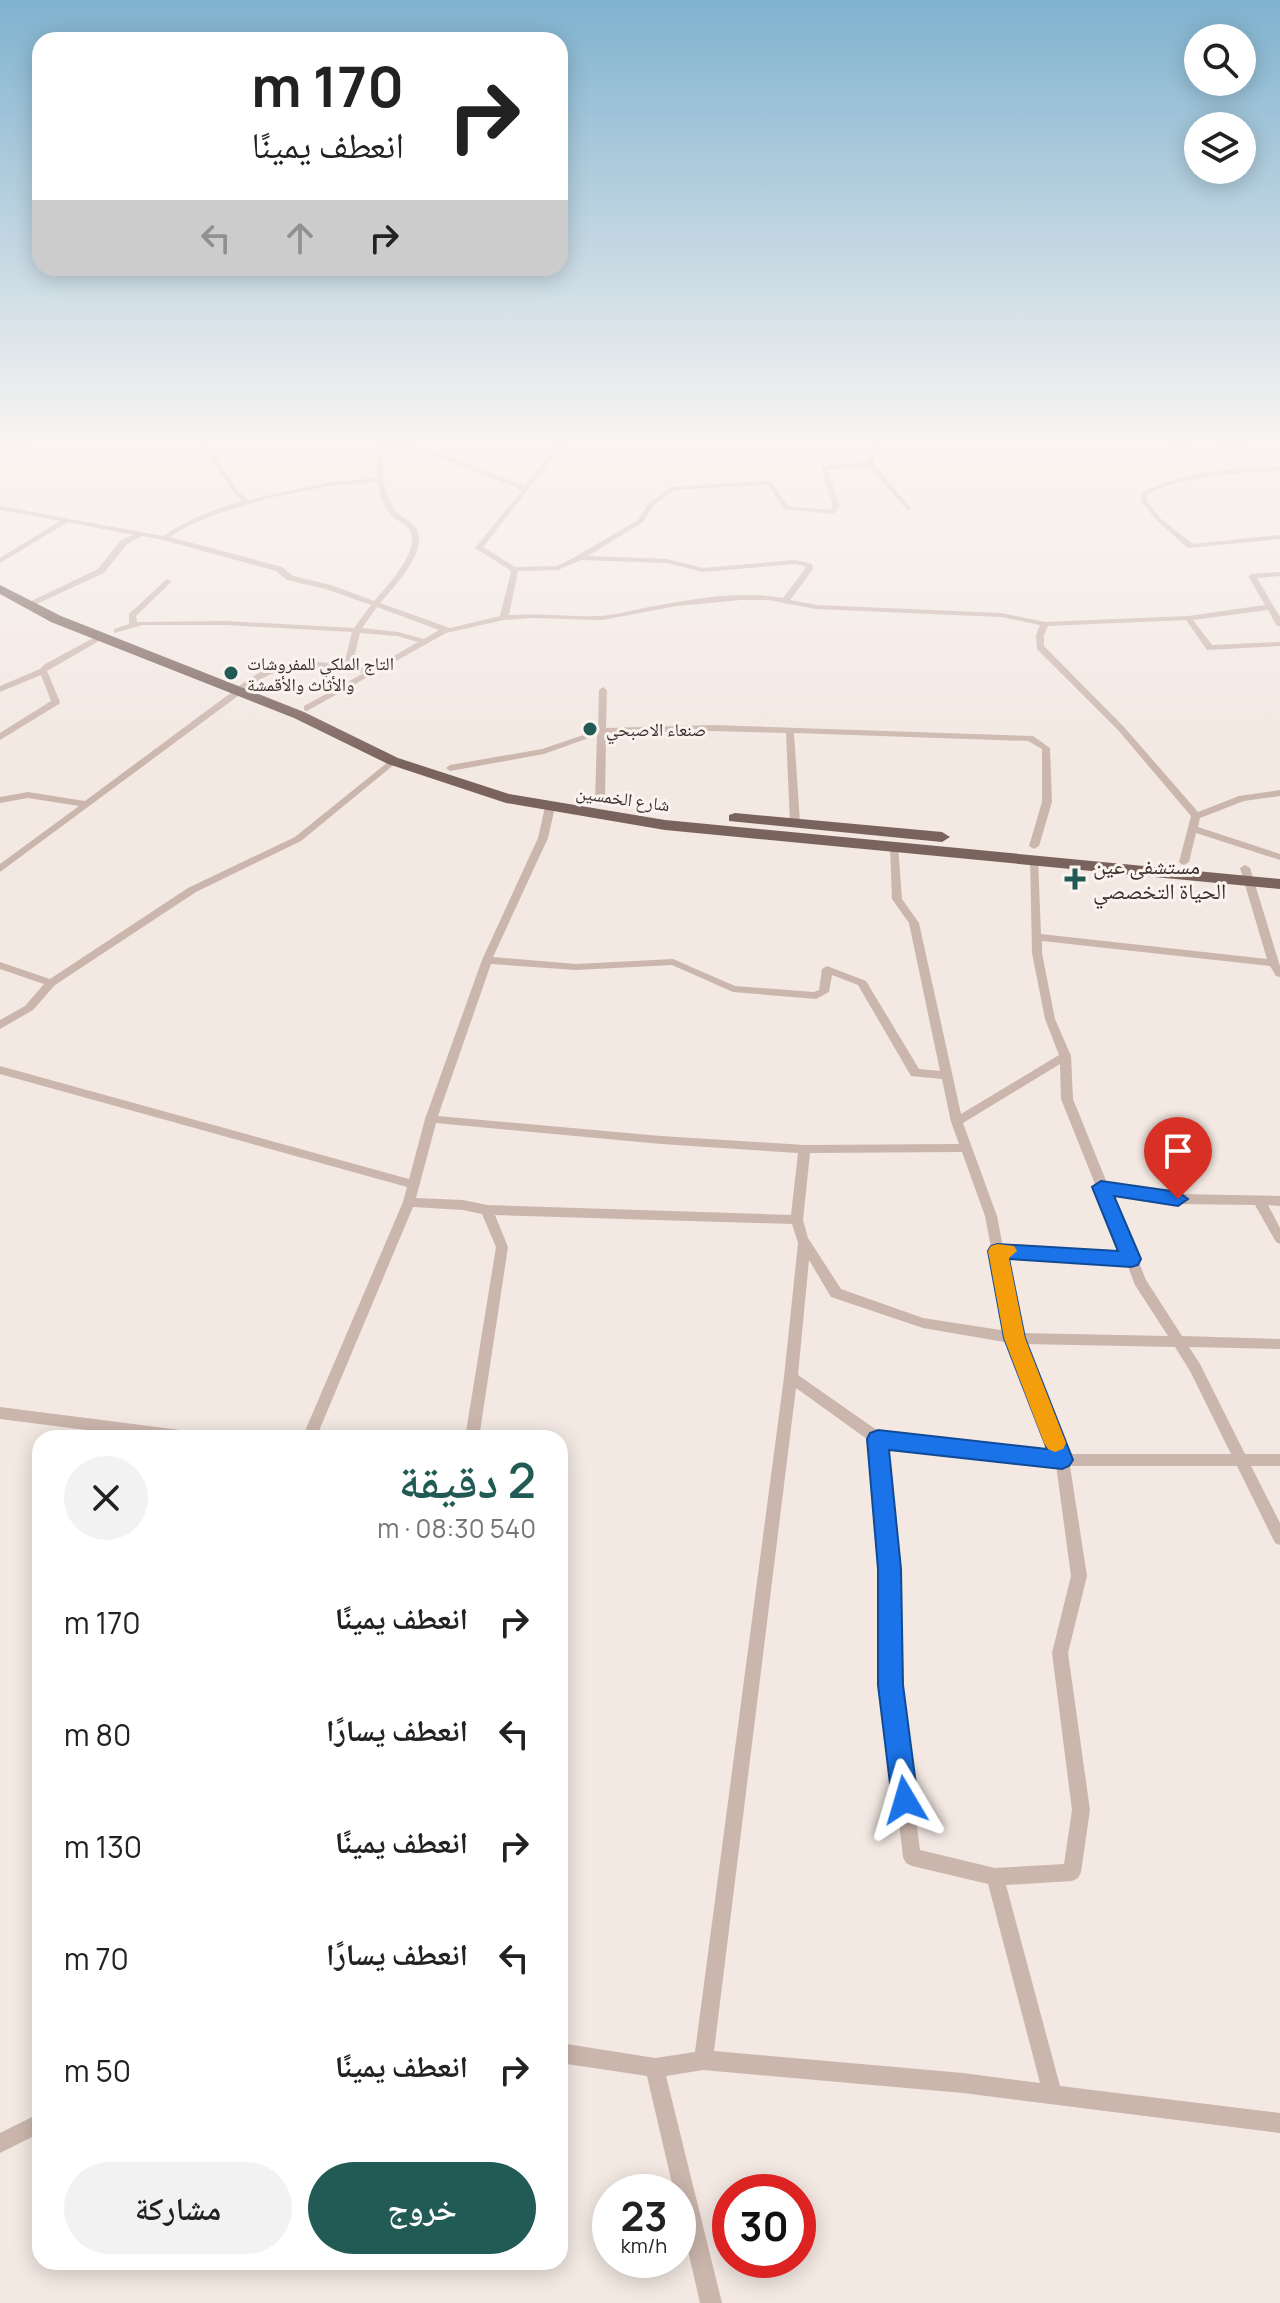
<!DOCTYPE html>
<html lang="ar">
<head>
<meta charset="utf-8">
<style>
  body { margin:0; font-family:Manrope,"Noto Naskh Arabic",sans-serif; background:#f2f2f2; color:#222; direction:rtl; height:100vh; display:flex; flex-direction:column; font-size:30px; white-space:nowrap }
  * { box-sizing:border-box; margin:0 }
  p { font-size:26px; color:#767676 }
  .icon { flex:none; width:44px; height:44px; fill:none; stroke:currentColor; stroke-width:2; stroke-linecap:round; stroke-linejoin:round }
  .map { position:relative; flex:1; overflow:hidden; direction:ltr }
  .panel { position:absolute; left:32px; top:1430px; width:536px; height:840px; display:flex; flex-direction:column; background:#fff; border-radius:24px; box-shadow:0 4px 20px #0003; direction:rtl }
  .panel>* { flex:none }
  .top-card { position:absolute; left:32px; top:32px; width:536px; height:244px; border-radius:24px; box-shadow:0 4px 20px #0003; direction:rtl; background:#fff; color:#222; overflow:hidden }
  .buttons { position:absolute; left:1184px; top:24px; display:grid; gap:16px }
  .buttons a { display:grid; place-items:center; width:72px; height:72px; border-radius:50%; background:#fff; box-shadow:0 4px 20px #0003; font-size:40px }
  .speed { position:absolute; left:592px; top:2174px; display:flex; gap:16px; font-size:40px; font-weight:700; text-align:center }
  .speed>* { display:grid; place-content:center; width:104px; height:104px; border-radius:50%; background:#fff; box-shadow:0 4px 20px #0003; line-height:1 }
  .speed small { font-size:20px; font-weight:400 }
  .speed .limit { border:12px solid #d22; background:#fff; color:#111 }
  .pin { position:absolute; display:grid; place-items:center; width:68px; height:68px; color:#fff; margin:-82px -34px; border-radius:50% 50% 50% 0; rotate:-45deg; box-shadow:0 0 8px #0007 }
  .pin .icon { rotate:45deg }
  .me { position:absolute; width:88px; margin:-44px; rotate:353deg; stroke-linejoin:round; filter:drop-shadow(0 0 6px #0008) }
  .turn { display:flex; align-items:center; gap:28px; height:168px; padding:0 32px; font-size:36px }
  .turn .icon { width:104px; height:104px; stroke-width:2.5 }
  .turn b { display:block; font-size:56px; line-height:68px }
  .lanes { display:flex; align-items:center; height:76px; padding:0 32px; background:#0003; justify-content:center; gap:40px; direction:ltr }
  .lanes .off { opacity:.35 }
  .round { display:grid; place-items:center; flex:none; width:84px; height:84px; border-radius:42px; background:#f2f2f2 }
  .overview { display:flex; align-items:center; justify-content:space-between; height:136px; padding:0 32px }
  h1 { font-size:48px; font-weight:600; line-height:60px; color:#225a56 }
  .action { display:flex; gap:16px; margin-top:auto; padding:16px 32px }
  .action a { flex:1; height:92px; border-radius:48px; background:#225a56; color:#fff; font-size:32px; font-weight:600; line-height:92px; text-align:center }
  .action a+a { background:#f2f2f2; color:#222 }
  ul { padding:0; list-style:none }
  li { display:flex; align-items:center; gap:24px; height:112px; padding:0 32px }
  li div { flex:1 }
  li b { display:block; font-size:30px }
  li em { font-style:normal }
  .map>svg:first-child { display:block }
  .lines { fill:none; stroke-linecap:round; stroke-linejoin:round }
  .minor { fill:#cbb6ad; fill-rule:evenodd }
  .primary { fill:#7b635d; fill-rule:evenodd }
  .route { fill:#1a73e8; stroke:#114b97; stroke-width:2 }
  .slow { fill:#f59e0b }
  .poi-dot { fill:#225a56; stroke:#faf3ee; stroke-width:3 }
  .labels { text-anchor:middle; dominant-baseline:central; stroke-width:6; stroke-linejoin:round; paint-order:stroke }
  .far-poi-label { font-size:18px; fill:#3a2e2c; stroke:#faf3ee; text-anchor:start }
  .far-street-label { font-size:18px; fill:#3a2e2c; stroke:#faf3ee }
  .poi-label { font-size:22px; fill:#3a2e2c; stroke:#faf3ee; text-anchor:start }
</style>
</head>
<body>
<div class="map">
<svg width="1280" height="2303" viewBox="0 0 1280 2303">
  <rect width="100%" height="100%" fill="#f3e8e2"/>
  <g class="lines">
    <path class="minor" d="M0 442H60L57 444 0 446Z
      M199 442H205L238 491 248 500 330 482 377 478 376 442 434 451 525 486 559 442H565L483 547 515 567 557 566 573 558 638 520 648 504 671 487 765 481 773 484 788 506 831 510 833 507 821 468 824 466 868 462 871 442H877L874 464 911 508V510H907L869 466 828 470 840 507 833 514 784 509 769 486 764 485 675 490 653 506 643 522 588 556 667 559 703 568 795 560 812 564 813 569 790 600 816 605 1001 613 1045 622 1188 616 1265 605 1248 576 1252 574 1280 572V576L1257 578 1280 617V626H1277L1268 610 1193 620 1212 645 1280 642V646L1207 650 1186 620 1048 626 1044 635V646L1124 727 1198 812 1239 796 1280 790V796L1244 801 1200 818 1198 827 1280 854V860L1196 833 1189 862 1184 865 1181 864 1179 862 1191 816 1118 730 1037 649 1036 635 1040 625 1001 617 816 609 768 600H741L677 606 602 620 531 618 504 620 446 633 307 711 304 710V706L364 673C317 666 279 659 242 693L0 872V864L79 806 28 798 0 803V797L28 792 85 801 236 689C269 660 302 659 344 665L352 632 226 625H142L114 633V629L129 624V614L167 579 171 581 170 583 136 616 137 622 226 621 354 628 371 605 326 589 287 580 276 571 163 540 142 536 127 544 104 573 32 606 25 604 98 569 121 540 133 535 68 522 0 563V558L60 521 0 510V506L163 536C187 520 214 509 242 501L234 493ZM382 446 431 454 522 490 475 548 507 568 511 572 500 616 450 628 380 603C393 588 430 550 416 528 410 519 398 517 393 507 382 489 382 467 382 446ZM378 482C380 495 384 508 393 517 398 521 405 524 409 529 423 549 386 587 374 601L331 585 293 576 282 567 170 537 186 527 211 516 269 498 330 486ZM581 560 667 563 703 572 795 564 805 566V569L783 598C740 590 691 599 649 607 633 610 616 615 600 616 570 617 539 613 509 615L518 571 558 570ZM377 607 439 630 424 639 398 632 362 628ZM360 633 397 636 418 642 371 669 352 666Z
      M1167 442C1178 442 1187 449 1199 449 1219 450 1238 442 1258 442 1231 452 1192 461 1167 442Z
      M1280 467V471C1234 473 1190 474 1148 494L1146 500 1161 519 1193 544 1280 535V539L1188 548 1157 521 1140 500 1143 492C1186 471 1232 469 1280 467Z
      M99 635 106 637 47 671 60 702 59 704 0 740V733L51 701 41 675 0 692V686L40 669 45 664Z
      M603 687 607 690 606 728 713 725 1033 736 1050 748 1052 802 1039 846 1034 849 1029 846 1042 802V749L1028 741 794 733 800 823 795 826 790 823 786 733 713 731 606 733 605 802 600 805 595 802 597 735 544 754 450 771 446 768 450 765 542 749 598 730 599 690Z
      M393 758 396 759V763L301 841 196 892 55 985 33 1010 0 1029V1020L25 1006 44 984 0 969V962L50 979 188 888 295 837Z
      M550 804 555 807 548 838 493 957 576 964 673 959 735 986 814 992 819 990 822 969 827 966 866 981 919 1069 940 1071 909 923 892 899 890 847 892 845H898L902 899 919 923 961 1114 1059 1055 1045 1019 1032 953 1030 857H1036L1038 859 1041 934 1267 959 1240 868 1245 865 1250 868 1280 966V977L1276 976 1270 966 1042 941V953L1055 1019 1071 1056 1073 1099 1107 1183 1178 1194 1280 1196V1206L1268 1205 1280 1228V1244L1276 1242 1255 1205 1178 1204 1111 1193 1146 1280 1182 1336 1280 1339V1349L1189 1347 1200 1364 1245 1454H1280V1466H1251L1280 1523V1545L1275 1543 1237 1466H1070L1087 1576 1068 1653 1090 1810 1081 1872 1078 1878 1072 1881 1006 1885 1060 2086 1280 2113V2133L963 2093 703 2070 666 2076 722 2303H700L678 2207V2192H674L647 2076 560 2063V2043L655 2058 695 2052 784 1377 798 1243 792 1224 495 1215 508 1247 479 1438H465L496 1247 482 1214 463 1210 413 1207 316 1438H302L403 1202 407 1187 0 1074V1066L409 1179 425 1119 482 960 538 838 545 807ZM491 964 576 970 672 965 733 992 816 999 829 992 832 975 858 985 911 1076 942 1079 951 1122 959 1144 804 1145 661 1136 438 1116ZM1060 1064 1061 1099 1123 1254 1003 1247 997 1216 963 1123ZM436 1123 661 1144 798 1153 791 1215 487 1205 463 1200 416 1198ZM962 1152 985 1216 1007 1331 923 1318 841 1289 808 1238 803 1220 810 1153ZM1005 1256 1127 1264 1135 1285 1168 1336 1021 1333ZM809 1260 831 1297 923 1328 1010 1343 1052 1453 881 1433 798 1375ZM1024 1344 1175 1347 1190 1371 1231 1454H1067ZM796 1388 871 1442 881 1569 883 1685 903 1857 906 1863 912 1866 988 1884 1040 2083 963 2073 714 2051ZM886 1446 1056 1465 1071 1576 1052 1653 1072 1810 1064 1864 995 1868 920 1850 899 1685 897 1569Z
      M0 1407 196 1432 201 1434 203 1438H149L0 1419Z
      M40 2113V2133L0 2153V2133Z"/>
    <path class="primary" d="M0 585 61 616 304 712 398 758 509 794 665 820 1280 879V889L665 830 506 803 388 764 294 718 51 622 0 594Z
      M735 813 942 832 950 837 942 842 729 821V815Z"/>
  </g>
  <linearGradient id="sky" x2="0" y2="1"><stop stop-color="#7fb2cf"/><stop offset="0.58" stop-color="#faf5f2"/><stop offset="1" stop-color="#faf5f2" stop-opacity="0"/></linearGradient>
  <rect width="1280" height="765" fill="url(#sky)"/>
  <path class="route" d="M1101 1181 1178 1192 1188 1199 1178 1206 1114 1196 1141 1259 1138 1265 1131 1267 1009 1259 1025 1338 1073 1460 1069 1466 1062 1469 889 1450 901 1569 903 1685 918 1800 914 1809 905 1813 895 1809 892 1800 878 1685V1569L867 1439 870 1433 878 1430 1047 1449 1004 1338 988 1251 991 1246 997 1244 1118 1251 1092 1187Z"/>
  <path class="slow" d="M997 1244 1014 1246 1017 1251 1009 1258 1025 1338 1066 1443 1063 1449 1055 1452 1048 1449 1044 1443 1004 1338 988 1251 991 1246Z"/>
  <g class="poi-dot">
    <circle cx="231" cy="673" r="8"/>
    <circle cx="590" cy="729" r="8"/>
    <path d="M1071 867h8v8h8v8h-8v8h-8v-8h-8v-8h8z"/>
  </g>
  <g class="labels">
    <g class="far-poi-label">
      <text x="247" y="663">التاج الملكي للمفروشات<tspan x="247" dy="21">والأثاث والأقمشة</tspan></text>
      <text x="606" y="729">صنعاء الاصبحي</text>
    </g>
    <g class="far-street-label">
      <text transform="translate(623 798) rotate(8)">شارع الخمسين</text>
    </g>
    <g class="poi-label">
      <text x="1093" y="866">مستشفى عين<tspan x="1093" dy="25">الحياة التخصصي</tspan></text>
    </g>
  </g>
</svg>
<div class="buttons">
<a><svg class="icon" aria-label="search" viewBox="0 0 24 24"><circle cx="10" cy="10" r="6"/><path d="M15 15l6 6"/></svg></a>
<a><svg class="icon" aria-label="layers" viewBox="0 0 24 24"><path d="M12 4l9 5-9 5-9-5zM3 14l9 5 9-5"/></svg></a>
</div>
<div class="speed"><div>23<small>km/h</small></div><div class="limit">30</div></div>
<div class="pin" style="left:1178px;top:1199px;background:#d93025"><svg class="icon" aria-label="arrive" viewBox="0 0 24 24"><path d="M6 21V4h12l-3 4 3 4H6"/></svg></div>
<svg class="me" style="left:905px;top:1800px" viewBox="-20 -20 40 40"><path d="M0-17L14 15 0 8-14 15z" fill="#1a73e8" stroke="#fff" stroke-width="4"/></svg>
<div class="top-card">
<div class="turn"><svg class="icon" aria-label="right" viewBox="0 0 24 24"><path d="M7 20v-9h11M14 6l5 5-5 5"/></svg><div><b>170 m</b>انعطف يمينًا</div></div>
<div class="lanes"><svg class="icon off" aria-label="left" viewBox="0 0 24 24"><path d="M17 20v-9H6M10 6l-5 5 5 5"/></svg><svg class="icon off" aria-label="ahead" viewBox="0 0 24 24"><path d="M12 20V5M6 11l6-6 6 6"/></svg><svg class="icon" aria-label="right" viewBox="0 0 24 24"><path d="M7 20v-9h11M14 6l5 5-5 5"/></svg></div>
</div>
<section class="panel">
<div class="overview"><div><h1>2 دقيقة</h1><p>540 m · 08:30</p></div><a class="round"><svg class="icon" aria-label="close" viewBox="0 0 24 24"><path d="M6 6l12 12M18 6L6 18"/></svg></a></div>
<ul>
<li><svg class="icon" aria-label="right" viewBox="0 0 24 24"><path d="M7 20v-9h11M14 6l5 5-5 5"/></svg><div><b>انعطف يمينًا</b></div><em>170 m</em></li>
<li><svg class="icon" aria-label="left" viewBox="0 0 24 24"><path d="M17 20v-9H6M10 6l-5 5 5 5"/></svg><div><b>انعطف يسارًا</b></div><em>80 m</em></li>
<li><svg class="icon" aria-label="right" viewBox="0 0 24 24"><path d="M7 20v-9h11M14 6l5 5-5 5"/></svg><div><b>انعطف يمينًا</b></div><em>130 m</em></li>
<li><svg class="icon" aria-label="left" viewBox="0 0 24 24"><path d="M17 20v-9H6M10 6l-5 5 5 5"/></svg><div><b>انعطف يسارًا</b></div><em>70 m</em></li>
<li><svg class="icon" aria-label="right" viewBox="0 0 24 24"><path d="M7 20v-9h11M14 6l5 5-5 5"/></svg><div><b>انعطف يمينًا</b></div><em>50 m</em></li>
</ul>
<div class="action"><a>خروج</a><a>مشاركة</a></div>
</section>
</div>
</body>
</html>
